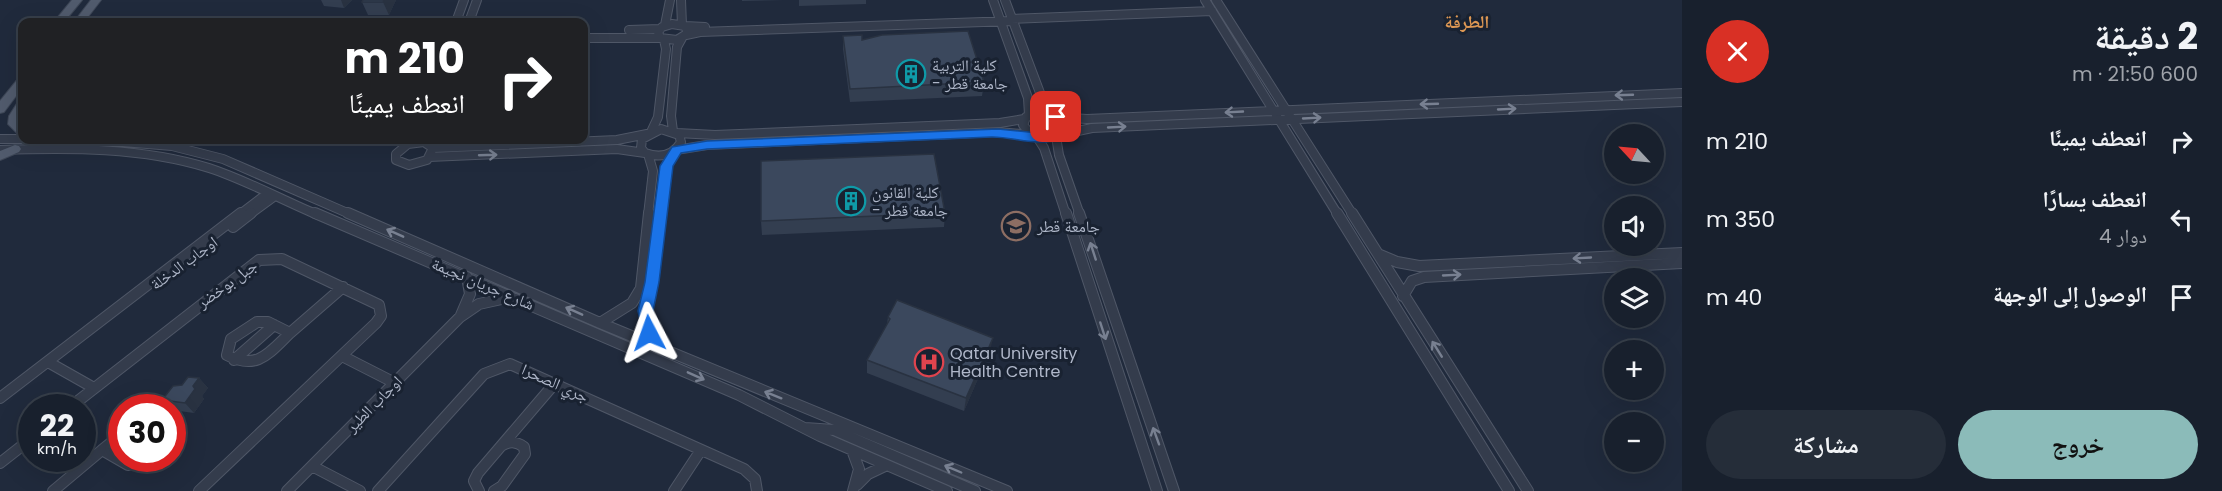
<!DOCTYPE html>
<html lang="ar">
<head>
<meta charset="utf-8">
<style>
  body { margin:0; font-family:Poppins,"Noto Naskh Arabic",sans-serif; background:#252d39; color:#f1f3f6; direction:rtl; height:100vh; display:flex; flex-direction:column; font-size:22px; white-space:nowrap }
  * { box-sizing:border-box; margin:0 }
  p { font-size:20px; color:#9fa3aa }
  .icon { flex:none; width:33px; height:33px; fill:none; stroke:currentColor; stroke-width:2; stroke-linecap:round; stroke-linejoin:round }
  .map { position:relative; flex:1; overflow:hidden; direction:ltr }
  .side { display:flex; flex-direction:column; background:#18202d; width:540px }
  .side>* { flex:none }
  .top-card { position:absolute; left:18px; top:18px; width:570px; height:126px; border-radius:12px; box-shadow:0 6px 24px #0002,0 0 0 2px #363e49; direction:rtl; background:#202124; color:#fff; overflow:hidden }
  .needle { width:39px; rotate:296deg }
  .buttons { position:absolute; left:1604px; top:124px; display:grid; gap:12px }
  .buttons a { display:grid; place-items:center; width:60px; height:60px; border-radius:50%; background:#18202d; box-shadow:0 6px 24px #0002,0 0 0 2px #363e49; font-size:30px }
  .speed { position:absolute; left:18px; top:394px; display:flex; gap:12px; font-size:30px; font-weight:700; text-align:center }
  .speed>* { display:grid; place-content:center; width:78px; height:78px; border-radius:50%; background:#18202d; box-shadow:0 6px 24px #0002,0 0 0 2px #363e49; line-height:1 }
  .speed small { font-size:15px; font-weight:400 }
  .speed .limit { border:9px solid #d22; background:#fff; color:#111 }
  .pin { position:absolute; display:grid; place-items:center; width:51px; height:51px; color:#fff; margin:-26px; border-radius:12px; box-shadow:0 3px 9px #0006 }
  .me { position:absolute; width:66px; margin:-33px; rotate:356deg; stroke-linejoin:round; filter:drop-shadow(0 0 4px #0008) }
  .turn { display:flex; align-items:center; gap:21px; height:126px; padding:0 24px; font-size:27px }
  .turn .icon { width:78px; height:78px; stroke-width:2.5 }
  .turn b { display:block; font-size:42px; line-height:51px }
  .round { display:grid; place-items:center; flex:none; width:63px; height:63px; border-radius:32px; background:#252d39 }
  .summary { display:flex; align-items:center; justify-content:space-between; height:102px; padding:0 24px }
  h1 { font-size:36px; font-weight:700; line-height:45px }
  .cta { display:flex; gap:12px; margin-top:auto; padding:12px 24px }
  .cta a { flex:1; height:69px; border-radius:36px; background:#8bbbb9; color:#111; font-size:24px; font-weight:700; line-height:69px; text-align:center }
  .cta a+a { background:#252d39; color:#f1f3f6 }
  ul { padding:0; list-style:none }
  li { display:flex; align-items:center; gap:18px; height:78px; padding:0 24px }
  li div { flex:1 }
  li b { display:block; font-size:22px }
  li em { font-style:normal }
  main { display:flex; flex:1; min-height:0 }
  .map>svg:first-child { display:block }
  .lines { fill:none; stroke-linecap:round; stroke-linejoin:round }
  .minor-far1-casing { stroke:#4f5767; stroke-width:10 }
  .minor-casing { stroke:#4f5767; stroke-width:12 }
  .primary-casing { stroke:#3d4656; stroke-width:2 }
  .minor-far1 { stroke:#343c4c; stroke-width:8 }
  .minor { stroke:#343c4c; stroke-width:10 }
  .primary { fill:#515b6d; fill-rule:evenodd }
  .wall { fill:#333e50 }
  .shaded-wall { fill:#293241 }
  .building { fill:#3b485d; stroke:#293241; stroke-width:1.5 }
  .oneway { stroke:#788091 }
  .route { fill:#1a73e8; stroke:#114b97; stroke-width:1.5 }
  .labels { text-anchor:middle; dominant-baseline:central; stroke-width:6; stroke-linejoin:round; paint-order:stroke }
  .poi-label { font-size:16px; fill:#afb7c9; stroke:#192231; text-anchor:start }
  .street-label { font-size:16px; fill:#afb7c9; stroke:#192231 }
  .far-district-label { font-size:18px; font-weight:bold; fill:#de9854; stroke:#192231 }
</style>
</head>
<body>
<main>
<section class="side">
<div class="summary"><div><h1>2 دقيقة</h1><p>600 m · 21:50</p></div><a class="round" style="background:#d93025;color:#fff"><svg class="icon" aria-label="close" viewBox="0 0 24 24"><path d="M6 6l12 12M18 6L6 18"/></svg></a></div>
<ul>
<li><svg class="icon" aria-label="right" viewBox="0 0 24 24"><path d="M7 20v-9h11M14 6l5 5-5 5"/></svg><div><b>انعطف يمينًا</b></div><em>210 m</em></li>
<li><svg class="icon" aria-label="left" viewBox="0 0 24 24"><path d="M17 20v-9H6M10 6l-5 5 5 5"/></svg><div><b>انعطف يسارًا</b><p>دوار 4</p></div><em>350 m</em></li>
<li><svg class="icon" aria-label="arrive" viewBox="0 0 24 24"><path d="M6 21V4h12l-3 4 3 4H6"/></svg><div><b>الوصول إلى الوجهة</b></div><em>40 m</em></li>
</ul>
<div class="cta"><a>خروج</a><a>مشاركة</a></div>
</section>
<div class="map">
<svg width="1682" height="491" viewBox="0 0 1682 491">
  <rect width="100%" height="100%" fill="#202a3c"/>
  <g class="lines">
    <g class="minor-far1-casing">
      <path id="minor-far1" d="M681 0 682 25
        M993 0 1028 98 1029 115
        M1005 0 1048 114
        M1205 0 1338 215
        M1216 0 1353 215
        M1011 19 1212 11
        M456 22 464 0
        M469 22 477 0
        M672 24 685 26 688 33 677 40 660 38 658 32 662 27Z
        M665 25 670 0
        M685 26 705 27
        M629 30 660 29
        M686 35 700 32 1012 21
        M584 38H660
        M1044 113 1061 122 1063 127 1059 135C1045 140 1032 138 1023 125L1026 117Z
        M1056 117 1087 119 1682 93
        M661 129 679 135 681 142C673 156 659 158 645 153L641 148 642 139Z
        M673 131 671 116 677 47 682 38
        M651 132 658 117 666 49 664 40
        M677 133 715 135 1000 123 1024 119
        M1059 135 1092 128 1682 102
        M1056 136 1059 155 1080 215
        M1037 137 1044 148 1066 215
        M0 139H22
        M98 140 172 146 223 159 352 215
        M424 142 433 148 427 160 409 165 396 160V154L408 144Z
        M433 148 617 140 647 134
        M0 150C70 148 141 147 209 168 246 180 282 200 318 215
        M676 150 707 145 998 132 1033 135
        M648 154 653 171 648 215
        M429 157 617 149 645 153
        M239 215 268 193
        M249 215 275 196
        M661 215 667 166 673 152"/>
    </g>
    <g class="minor-casing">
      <path id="minor" d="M315 213 739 395 820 436 947 491
        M348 213 600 323 1007 491
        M1066 213 1157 491
        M1079 213 1174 491
        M1337 213 1509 491
        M1352 213 1528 491
        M233 227 251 213
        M1378 254 1397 262 1419 266 1682 253
        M1403 296 1412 281 1424 277 1682 263
        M461 315 470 294 467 277
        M257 322H268L290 333C269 353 257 371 227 355L231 339Z
        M600 323 632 303 641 288 649 213
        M290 333 343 287
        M650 344 645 311 652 282 661 213
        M342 356 395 383
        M234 360 274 325
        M48 362 94 388
        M0 398 241 213
        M69 408 259 260 282 259 379 305 381 316 376 323 199 491
        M172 424 175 431 172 437
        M805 428 834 430 975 491
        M122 434 102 450 128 465 148 459
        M852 450 859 469 853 491
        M0 463 32 438
        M312 466 360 491
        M857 485 868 474 887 465
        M53 491 102 450
        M287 491 460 317 479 304 511 297
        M378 491 484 374 510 364 744 469 755 479 757 491
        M479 491 474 481 478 473 555 383
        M494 491 502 486 525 454 524 447C516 441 509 441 501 446
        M674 491 701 450"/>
    </g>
    <g class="primary-casing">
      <path id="primary" d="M72 0H82L64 22H54Z
        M91 0H101L84 22H74Z
        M22 78V88L4 112 0 113V101L18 79Z
        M18 102H22L20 123 22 125V135L18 134 8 124 9 116Z
        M15 145 19 146 21 149 19 152 0 160V151Z"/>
    </g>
    <use href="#minor-far1" class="minor-far1"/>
    <use href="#minor" class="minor"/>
    <use href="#primary" class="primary"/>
  </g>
  <path class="wall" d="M321 0H352L344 8 324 6Z
    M363 0H396L389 15H368L362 2Z
    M742 0H784L742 1Z
    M799 0H866V4L799 6Z
    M843 36 862 40 984 82 982 96 850 102 843 49Z
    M945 213 944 227 762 235 761 221Z
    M888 317 990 351 964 411 867 373V360L887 324Z
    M199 378 208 388 202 396 204 399 194 413 172 410V408H170L162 400 182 385Z"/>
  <path class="shaded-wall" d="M341 0H352L344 8Z
    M384 0H396L389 15 383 2Z
    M993 338 990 351 964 411 966 398Z
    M199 378 208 388 202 396 204 399 194 413 185 403 193 386Z"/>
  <path class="building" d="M363 0H384L383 2H362Z
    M968 31 984 82 850 89 843 36 862 35V40L882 35Z
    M934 154 945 213 761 221V161Z
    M897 300 993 338 966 398 867 360 890 319 888 317Z
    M188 377 199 378 193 386 195 389 185 403 162 400 173 386 182 385Z"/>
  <defs><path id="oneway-shaft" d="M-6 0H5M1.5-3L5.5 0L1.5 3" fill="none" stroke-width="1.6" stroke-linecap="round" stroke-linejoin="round" transform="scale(1.5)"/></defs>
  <g class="oneway">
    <use href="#oneway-shaft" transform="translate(1624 95) rotate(178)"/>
    <use href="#oneway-shaft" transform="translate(1429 104) rotate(178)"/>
    <use href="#oneway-shaft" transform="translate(1507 109) rotate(-3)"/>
    <use href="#oneway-shaft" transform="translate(1234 112) rotate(177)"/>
    <use href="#oneway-shaft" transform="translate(1312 118) rotate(-3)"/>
    <use href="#oneway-shaft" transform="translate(1117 127) rotate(-3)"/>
    <use href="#oneway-shaft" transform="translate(488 155) rotate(-2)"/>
    <use href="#oneway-shaft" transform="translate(395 233) rotate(-156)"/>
    <use href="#oneway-shaft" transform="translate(1093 251) rotate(-108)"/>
    <use href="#oneway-shaft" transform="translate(1582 258) rotate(177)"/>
    <use href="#oneway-shaft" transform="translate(1452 275) rotate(-3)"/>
    <use href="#oneway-shaft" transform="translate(574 311) rotate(-156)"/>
    <use href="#oneway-shaft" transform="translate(1103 331) rotate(72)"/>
    <use href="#oneway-shaft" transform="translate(1437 349) rotate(-122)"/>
    <use href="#oneway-shaft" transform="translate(696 376) rotate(24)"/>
    <use href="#oneway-shaft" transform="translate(773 395) rotate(-158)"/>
    <use href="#oneway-shaft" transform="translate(1156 436) rotate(-110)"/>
    <use href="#oneway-shaft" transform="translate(953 469) rotate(-157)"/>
  </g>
  <path class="route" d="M1056 113 1067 122 1069 130C1052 153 1016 136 991 137 897 141 802 145 707 149L681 153 673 166 659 282 653 311 656 333 649 339 644 337 638 311 645 282 660 166 672 147 707 141 998 129 1049 134 1057 129 1050 117Z"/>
  <defs>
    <g id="building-ring" transform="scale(1.5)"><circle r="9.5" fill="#192231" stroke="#0f9aa8" stroke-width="1.5"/><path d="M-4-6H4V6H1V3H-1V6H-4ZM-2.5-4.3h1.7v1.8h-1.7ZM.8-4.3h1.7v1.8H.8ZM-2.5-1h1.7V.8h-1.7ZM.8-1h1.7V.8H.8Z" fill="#0f9aa8"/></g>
    <g id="university-ring" transform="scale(1.5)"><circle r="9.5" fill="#192231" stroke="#8d6e63" stroke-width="1.5"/><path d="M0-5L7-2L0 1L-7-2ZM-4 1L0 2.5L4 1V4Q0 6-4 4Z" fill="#8d6e63"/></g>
    <g id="hospital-ring" transform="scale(1.5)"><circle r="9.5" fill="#192231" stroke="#e0444e" stroke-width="1.5"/><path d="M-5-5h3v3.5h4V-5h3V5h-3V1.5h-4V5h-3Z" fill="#e0444e"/></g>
  </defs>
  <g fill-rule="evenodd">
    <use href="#building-ring" x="911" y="74"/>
    <use href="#building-ring" x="851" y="201"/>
    <use href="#university-ring" x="1016" y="226"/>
    <use href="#hospital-ring" x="929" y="362"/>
  </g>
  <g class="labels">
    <g class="poi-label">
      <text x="932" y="65">كلية التربية<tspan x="932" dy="18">- جامعة قطر</tspan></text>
      <text x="872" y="192">كلية القانون<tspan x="872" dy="18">- جامعة قطر</tspan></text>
      <text x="1037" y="226">جامعة قطر</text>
      <text x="950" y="353">Qatar University<tspan x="950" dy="18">Health Centre</tspan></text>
    </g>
    <g class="street-label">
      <text transform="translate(184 263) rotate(-36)">اوجاب الدخلة</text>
      <text transform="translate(227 284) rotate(-36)">جبل بوخضر</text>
      <text transform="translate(483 284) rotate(23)">شارع جريان نجيمة</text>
      <text transform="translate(555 383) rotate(24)">جري الصحرا</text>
      <text transform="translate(374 404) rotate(-45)">اوجاب الطير</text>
    </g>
    <g class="far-district-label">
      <text x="1467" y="21">الطرفة</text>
    </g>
  </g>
</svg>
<div class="buttons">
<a><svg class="needle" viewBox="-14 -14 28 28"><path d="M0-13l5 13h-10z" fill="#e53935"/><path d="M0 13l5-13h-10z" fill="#9fa3aa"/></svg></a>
<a><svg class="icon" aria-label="sound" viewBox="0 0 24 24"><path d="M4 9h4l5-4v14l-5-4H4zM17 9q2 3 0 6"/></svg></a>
<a><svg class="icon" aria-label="layers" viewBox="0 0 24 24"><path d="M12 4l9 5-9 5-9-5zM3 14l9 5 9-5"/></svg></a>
<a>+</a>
<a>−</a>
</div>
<div class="speed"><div>22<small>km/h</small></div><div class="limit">30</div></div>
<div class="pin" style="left:1056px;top:117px;background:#d93025"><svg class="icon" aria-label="arrive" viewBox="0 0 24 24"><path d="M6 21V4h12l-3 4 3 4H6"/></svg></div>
<svg class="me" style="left:649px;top:333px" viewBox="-20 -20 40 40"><path d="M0-17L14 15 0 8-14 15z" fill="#1a73e8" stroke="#fff" stroke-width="4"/></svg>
<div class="top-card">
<div class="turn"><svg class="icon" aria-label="right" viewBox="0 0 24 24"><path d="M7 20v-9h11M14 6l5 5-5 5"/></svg><div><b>210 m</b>انعطف يمينًا</div></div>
</div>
</div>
</main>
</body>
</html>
